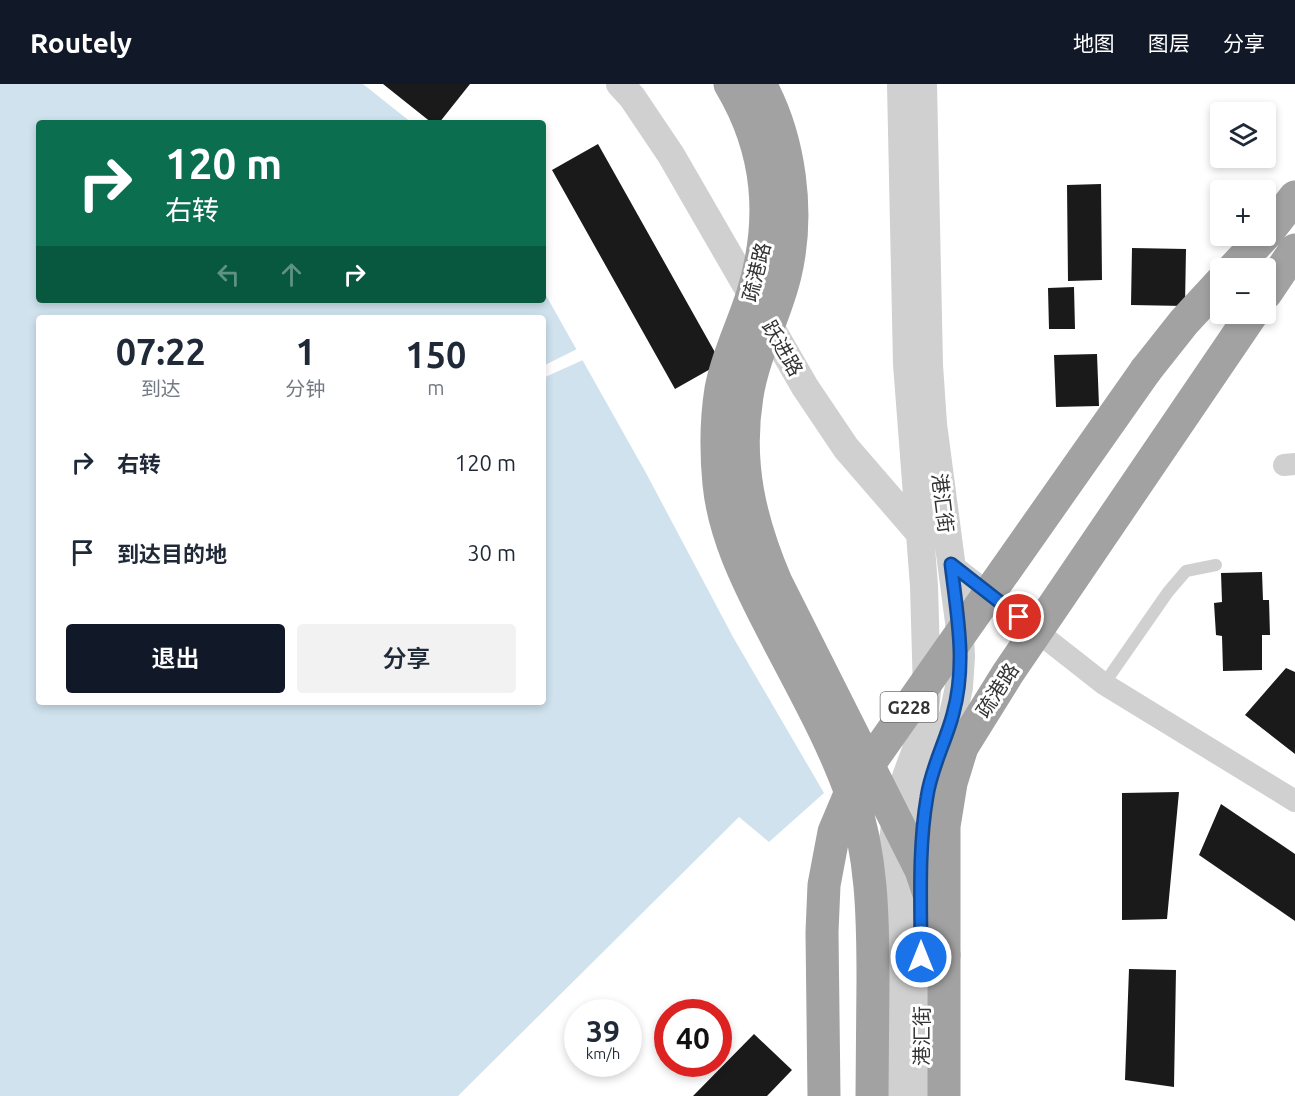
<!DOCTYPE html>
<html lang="zh">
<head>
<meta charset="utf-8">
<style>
  body { margin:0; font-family:Ubuntu,"Noto Sans SC",sans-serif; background:#f2f2f3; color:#1f2937; height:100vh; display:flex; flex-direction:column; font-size:22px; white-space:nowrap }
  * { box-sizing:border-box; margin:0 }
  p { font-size:20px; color:#747a83 }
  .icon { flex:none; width:33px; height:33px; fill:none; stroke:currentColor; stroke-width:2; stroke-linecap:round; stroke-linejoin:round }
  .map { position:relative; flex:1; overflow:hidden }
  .details { position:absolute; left:36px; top:231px; width:510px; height:390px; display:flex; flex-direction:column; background:#fff; border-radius:6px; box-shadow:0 3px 9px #0003 }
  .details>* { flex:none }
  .guide { position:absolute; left:36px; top:36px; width:510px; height:183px; border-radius:6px; box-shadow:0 3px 9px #0003; background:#0b6e4f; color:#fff; overflow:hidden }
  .tools { position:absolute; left:1210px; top:18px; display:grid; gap:12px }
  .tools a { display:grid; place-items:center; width:66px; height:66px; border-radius:6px; background:#fff; box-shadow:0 3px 9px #0003; font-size:30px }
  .speed { position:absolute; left:564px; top:915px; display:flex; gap:12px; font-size:30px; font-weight:700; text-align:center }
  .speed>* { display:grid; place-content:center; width:78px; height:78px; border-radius:50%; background:#fff; box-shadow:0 3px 9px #0003; line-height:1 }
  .speed small { font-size:15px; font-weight:400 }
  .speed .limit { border:9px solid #d22; background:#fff; color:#111 }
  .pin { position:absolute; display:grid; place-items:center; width:51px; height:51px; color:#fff; margin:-26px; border:3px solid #fff; border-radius:50%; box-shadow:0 2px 6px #0007 }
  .me { position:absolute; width:66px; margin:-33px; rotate:0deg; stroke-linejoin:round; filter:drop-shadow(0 0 4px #0008) }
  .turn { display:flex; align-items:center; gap:21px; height:126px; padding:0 30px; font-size:27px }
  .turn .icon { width:78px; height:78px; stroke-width:2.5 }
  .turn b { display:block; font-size:42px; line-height:51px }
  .lanes { display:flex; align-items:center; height:57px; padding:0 30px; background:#0003; justify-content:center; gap:30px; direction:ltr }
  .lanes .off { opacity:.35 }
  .eta { display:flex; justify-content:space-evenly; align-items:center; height:102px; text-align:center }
  .eta b { font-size:36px; font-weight:600; line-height:42px }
  .action { display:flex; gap:12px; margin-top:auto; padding:12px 30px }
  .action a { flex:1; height:69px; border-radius:6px; background:#111827; color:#fff; font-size:24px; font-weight:600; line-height:69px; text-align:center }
  .action a+a { background:#f2f2f3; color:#1f2937 }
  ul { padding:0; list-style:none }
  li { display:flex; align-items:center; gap:18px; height:90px; padding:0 30px }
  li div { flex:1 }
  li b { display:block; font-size:22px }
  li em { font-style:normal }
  header { display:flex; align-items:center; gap:36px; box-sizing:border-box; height:84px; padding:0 30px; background:#111827; color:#fff }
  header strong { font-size:28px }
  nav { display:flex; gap:33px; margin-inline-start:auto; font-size:21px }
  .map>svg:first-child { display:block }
  .water { fill:#cfe2ee; fill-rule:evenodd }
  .pier { fill:#fff }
  .building { fill:#1a1a1a }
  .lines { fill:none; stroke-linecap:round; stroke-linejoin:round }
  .path { stroke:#cdcdcd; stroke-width:4; stroke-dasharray:3 3; stroke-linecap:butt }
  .service { stroke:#d0d0d0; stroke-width:12 }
  .minor { stroke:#d0d0d0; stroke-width:22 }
  .tertiary { stroke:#d0d0d0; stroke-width:28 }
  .trunk { stroke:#a2a2a2; stroke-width:33 }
  .trunk-bridge { stroke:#a2a2a2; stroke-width:33 }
  .route-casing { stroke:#114b97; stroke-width:15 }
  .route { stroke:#1a73e8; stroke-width:10 }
  .labels { text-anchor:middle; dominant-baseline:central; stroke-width:6; stroke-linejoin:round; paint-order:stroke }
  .shield { fill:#fff; stroke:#707070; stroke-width:1.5 }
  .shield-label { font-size:18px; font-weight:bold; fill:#333 }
  .street-label { font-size:20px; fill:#333; stroke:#fff }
</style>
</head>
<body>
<header>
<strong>Routely</strong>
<nav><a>地图</a><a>图层</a><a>分享</a></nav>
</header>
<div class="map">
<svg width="1295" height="1012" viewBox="0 0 1295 1012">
  <rect width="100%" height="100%" fill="#fff"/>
  <path class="water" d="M0 0H363L412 39H39V216H543V206L646 389 733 553 824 709 769 758 739 733 458 1012H0ZM39 234H543V618H39Z"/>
  <path class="pier" d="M577 265 583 276 543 294V282Z"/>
  <path class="building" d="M383 0H470L439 39H432Z
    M598 60 721 279 675 305 552 86Z
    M1101 100 1102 196 1068 197 1067 101Z
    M1132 164 1186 165 1185 222 1131 221Z
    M1074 203 1075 245H1049L1048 204Z
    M1097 270 1099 322 1056 323 1054 271Z
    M1262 488 1263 516H1269L1270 551H1262V586L1223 587 1222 552 1216 551 1214 519 1222 518 1221 489Z
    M1286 584 1295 588V670L1245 631Z
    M1179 708 1167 835 1122 836V709Z
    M1221 720 1295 770V837L1199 771Z
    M1129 885 1176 886 1174 1003 1125 996Z
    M754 950 792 986 767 1012H693Z"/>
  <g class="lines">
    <path class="path" d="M471 217 473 216"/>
    <path class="service" d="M1104 600 1168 508 1186 487 1216 481"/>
    <path class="minor" d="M1284 381 1295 380
      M951 480 1104 600 1295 717"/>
    <path class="tertiary" d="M620 0 632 13 671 71 805 303 846 364 923 453
      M893 1012V758L897 722 907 690 917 663 924 636 927 607 924 502 907 280 901 0
      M920 1012 921 757 927 709 953 631 959 603 961 572 959 538 933 340 929 281 923 0"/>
    <path class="trunk" d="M1266 150 1295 113
      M1234 184 1264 152
      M1266 209 1295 166
      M1146 286 1184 238 1221 198
      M944 1012V742L951 699 962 663"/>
    <path class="trunk-bridge" d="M730 0C770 67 775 136 753 209 743 242 727 272 721 305 716 336 716 369 719 400 724 450 747 496 769 539 798 596 831 652 852 712 872 771 873 833 873 895 873 934 872 973 872 1012
      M760 0C790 55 800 129 785 191 775 233 754 268 747 312 736 379 750 437 776 498L921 786 935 828 944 871
      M962 663 1008 589 1252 230
      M824 1012 822 848 824 801 834 748 853 703 1146 286"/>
  </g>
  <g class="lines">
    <g class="route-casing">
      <path id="route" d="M921 873C921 819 918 765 927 713 931 684 946 657 953 630 967 579 957 531 951 480L1019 533"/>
    </g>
    <use href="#route" class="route"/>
  </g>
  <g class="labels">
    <rect class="shield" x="880.5" y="608" width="57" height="30" rx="4.5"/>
    <g class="shield-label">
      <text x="909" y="623">G228</text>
    </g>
    <g class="street-label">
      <text transform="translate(756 188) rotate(-76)">疏港路</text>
      <text transform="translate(783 264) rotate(60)">跃进路</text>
      <text transform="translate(943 419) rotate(83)">港汇街</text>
      <text transform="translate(997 606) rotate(-57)">疏港路</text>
      <text transform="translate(921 952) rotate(-90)">港汇街</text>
    </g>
  </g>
</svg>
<div class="tools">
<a><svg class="icon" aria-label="layers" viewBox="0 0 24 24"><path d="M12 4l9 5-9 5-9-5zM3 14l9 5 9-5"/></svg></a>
<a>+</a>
<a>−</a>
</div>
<div class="speed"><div>39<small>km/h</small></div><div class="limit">40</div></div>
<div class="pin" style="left:1019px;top:533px;background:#d93025"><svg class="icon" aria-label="arrive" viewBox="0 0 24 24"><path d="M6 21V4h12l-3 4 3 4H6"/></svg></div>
<svg class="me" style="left:921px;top:873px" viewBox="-20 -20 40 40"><circle r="17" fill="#1a73e8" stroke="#fff" stroke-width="3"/><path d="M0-11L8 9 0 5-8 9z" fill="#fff"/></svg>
<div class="guide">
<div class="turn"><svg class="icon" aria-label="right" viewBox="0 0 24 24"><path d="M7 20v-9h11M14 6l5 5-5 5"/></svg><div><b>120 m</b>右转</div></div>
<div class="lanes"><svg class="icon off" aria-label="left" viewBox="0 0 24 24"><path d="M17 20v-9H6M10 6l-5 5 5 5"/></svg><svg class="icon off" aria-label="ahead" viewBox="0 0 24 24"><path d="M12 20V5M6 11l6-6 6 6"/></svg><svg class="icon" aria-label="right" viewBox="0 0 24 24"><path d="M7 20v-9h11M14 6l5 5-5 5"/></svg></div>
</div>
<section class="details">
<div class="eta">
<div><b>07:22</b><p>到达</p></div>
<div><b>1</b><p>分钟</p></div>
<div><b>150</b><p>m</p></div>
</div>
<ul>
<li><svg class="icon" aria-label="right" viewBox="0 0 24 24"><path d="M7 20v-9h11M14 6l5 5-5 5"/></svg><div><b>右转</b></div><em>120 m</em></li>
<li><svg class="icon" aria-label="arrive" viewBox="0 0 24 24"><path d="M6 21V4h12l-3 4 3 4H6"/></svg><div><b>到达目的地</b></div><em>30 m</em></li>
</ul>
<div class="action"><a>退出</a><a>分享</a></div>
</section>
</div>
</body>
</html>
